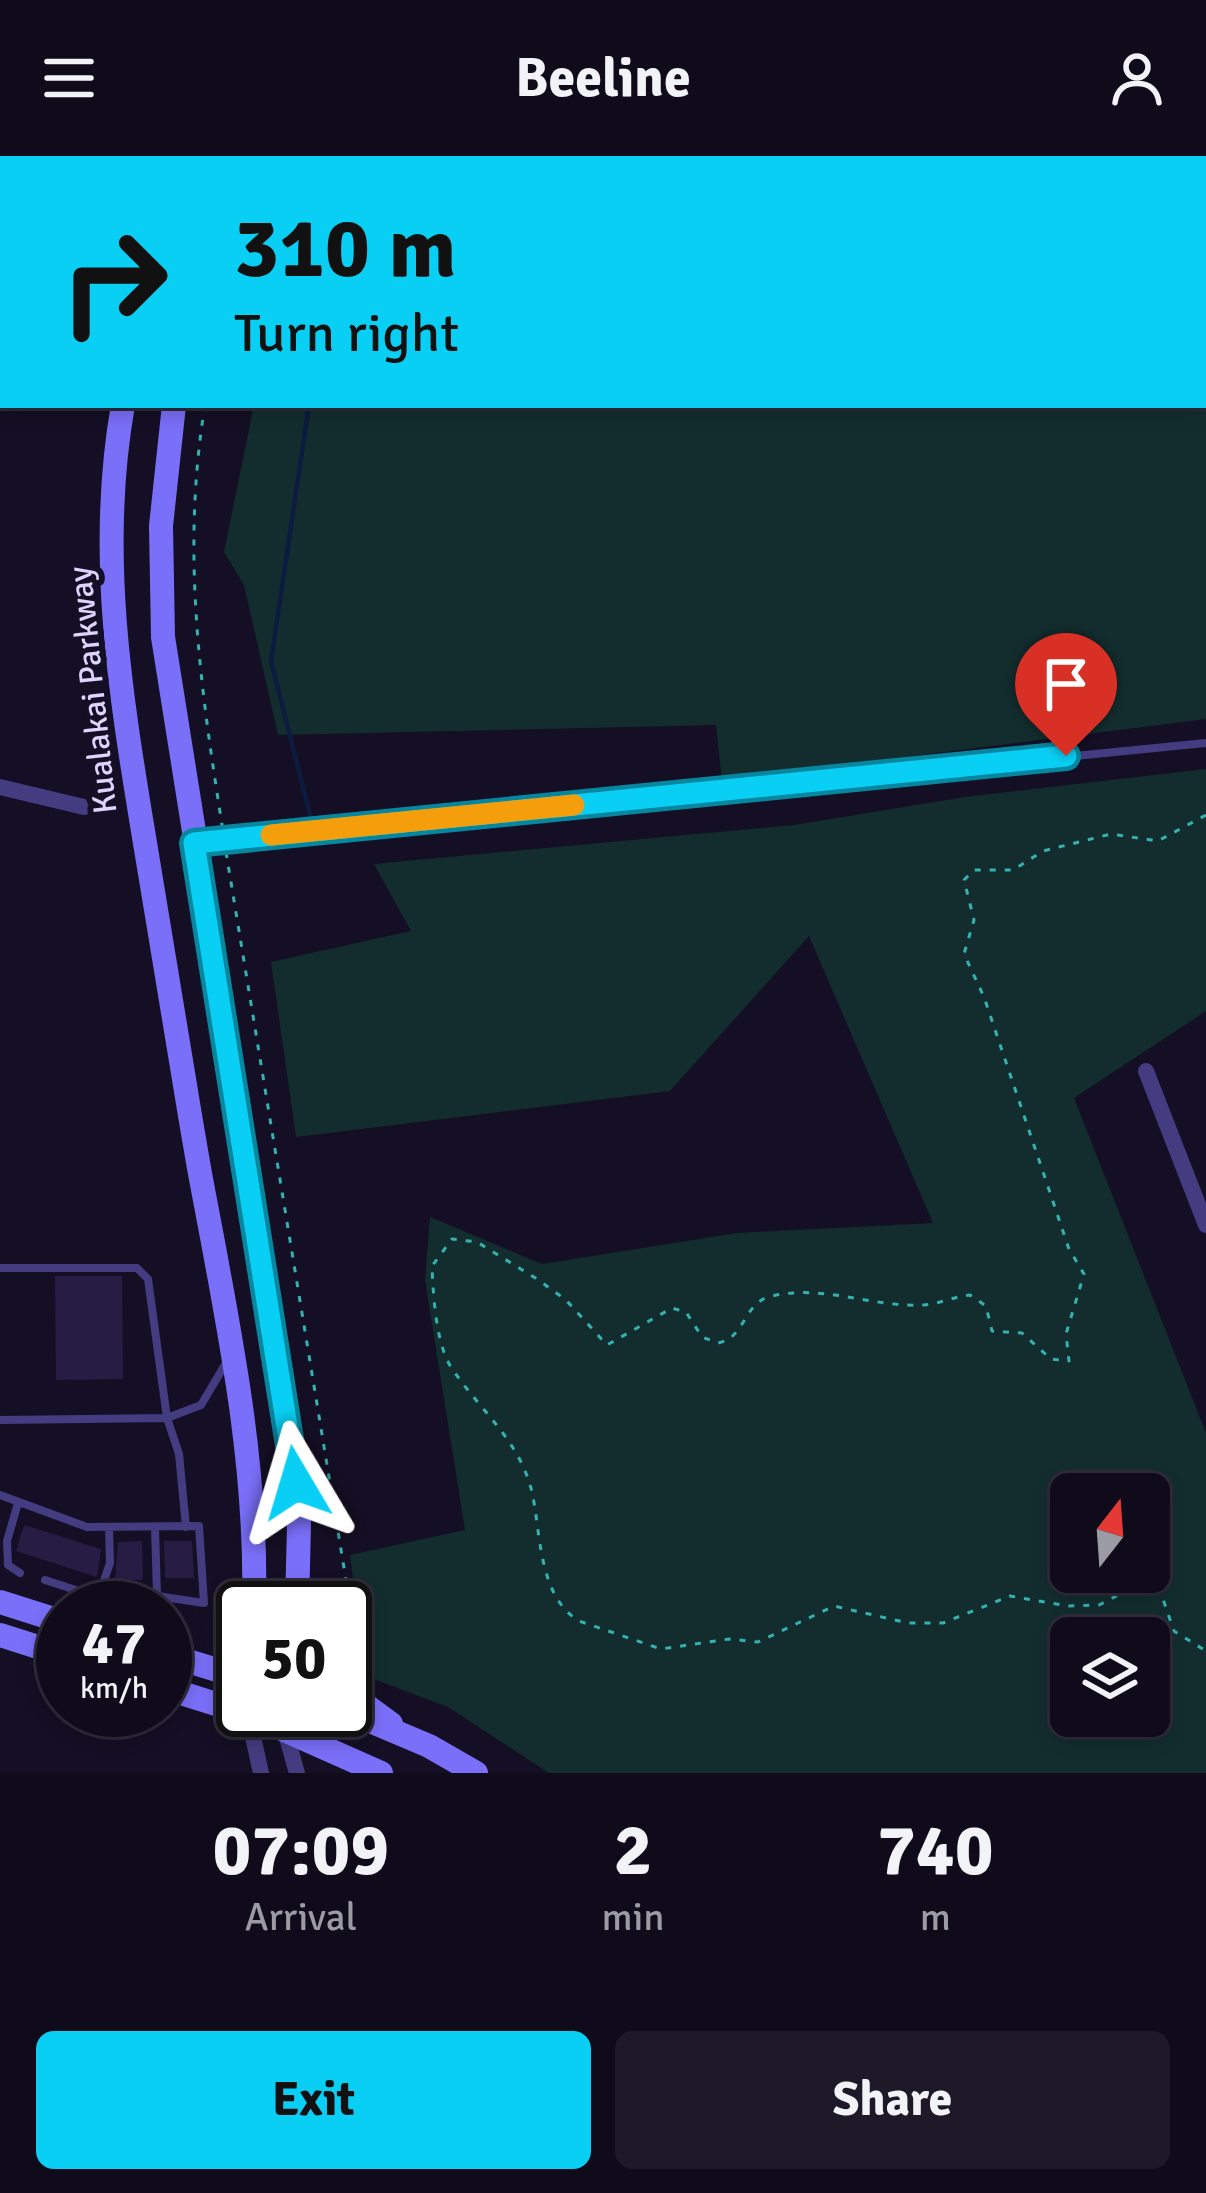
<!DOCTYPE html>
<html lang="en">
<head>
<meta charset="utf-8">
<style>
  body { margin:0; font-family:Signika,sans-serif; background:#1d1928; color:#f1f3f6; height:100vh; display:flex; flex-direction:column; font-size:45px; white-space:nowrap }
  * { box-sizing:border-box; margin:0 }
  p { font-size:39px; color:#9b9ba3 }
  .icon { flex:none; width:66px; height:66px; fill:none; stroke:currentColor; stroke-width:2; stroke-linecap:round; stroke-linejoin:round }
  .map { position:relative; height:1617px; overflow:hidden }
  .drawer { display:flex; flex-direction:column; background:#0f0b1b; flex:1 }
  .drawer>* { flex:none }
  .top-card { position:absolute; left:0px; top:0px; width:1206px; height:252px; box-shadow:0 6px 18px #0003,0 0 0 3px #2f2b3a; background:#0acff4; color:#111; overflow:hidden }
  .needle { width:78px; rotate:17deg }
  .fabs { position:absolute; left:1050px; top:1317px; display:grid; gap:24px }
  .fabs a { display:grid; place-items:center; width:120px; height:120px; border-radius:18px; background:#0f0b1b; box-shadow:0 6px 18px #0003,0 0 0 3px #2f2b3a; font-size:60px }
  .speed { position:absolute; left:36px; top:1425px; display:flex; gap:24px; font-size:60px; font-weight:700; text-align:center }
  .speed>* { display:grid; place-content:center; width:156px; height:156px; border-radius:50%; background:#0f0b1b; box-shadow:0 6px 18px #0003,0 0 0 3px #2f2b3a; line-height:1 }
  .speed small { font-size:30px; font-weight:400 }
  .speed .limit { border:6px solid #111; border-radius:18px; background:#fff; color:#111 }
  .pin { position:absolute; display:grid; place-items:center; width:102px; height:102px; color:#fff; margin:-123px -51px; border-radius:50% 50% 50% 0; rotate:-45deg; box-shadow:0 0 12px #0007 }
  .pin .icon { rotate:45deg }
  .me { position:absolute; width:132px; margin:-66px; rotate:353deg; stroke-linejoin:round; filter:drop-shadow(0 0 9px #0008) }
  .turn { display:flex; align-items:center; gap:42px; height:252px; padding:0 36px; font-size:54px }
  .turn .icon { width:156px; height:156px; stroke-width:2.5 }
  .turn b { display:block; font-size:84px; line-height:102px }
  .eta { display:flex; justify-content:space-evenly; align-items:center; height:204px; text-align:center }
  .eta b { font-size:72px; font-weight:700; line-height:84px }
  .action { display:flex; gap:24px; margin-top:auto; padding:24px 36px }
  .action a { flex:1; height:138px; border-radius:18px; background:#0acff4; color:#111; font-size:48px; font-weight:700; line-height:138px; text-align:center }
  .action a+a { background:#1d1928; color:#f1f3f6 }
  header { display:flex; justify-content:space-between; align-items:center; height:156px; padding:0 36px; background:#0f0b1b; font-size:54px; font-weight:700 }
  .map>svg:first-child { display:block }
  .green { fill:#132d2e; fill-rule:evenodd }
  .lines { fill:none; stroke-linecap:round; stroke-linejoin:round }
  .stream { stroke:#0c1c40; stroke-width:4.5 }
  .building { fill:#271c44 }
  .path { stroke:#34b1b1; stroke-width:3; stroke-dasharray:6 9; stroke-linecap:butt }
  .lane { stroke:#433c81; stroke-width:8 }
  .street { stroke:#433c81; stroke-width:16 }
  .secondary { stroke:#7a6ff9; stroke-width:24 }
  .route-casing { stroke:#06879f; stroke-width:30 }
  .route { stroke:#0acff4; stroke-width:21 }
  .slow { stroke:#f59e0b; stroke-width:21 }
  .labels { text-anchor:middle; dominant-baseline:central; stroke-width:12; stroke-linejoin:round; paint-order:stroke }
  .street-label { font-size:33px; fill:#dbd4fd; stroke:#140f24 }
</style>
</head>
<body>
<header><svg class="icon" aria-label="menu" viewBox="0 0 24 24"><path d="M4 6h16M4 12h16M4 18h16"/></svg>Beeline<svg class="icon" aria-label="person" viewBox="0 0 24 24"><circle cx="12" cy="8" r="4"/><path d="M4 21q1-7 8-7t8 7"/></svg></header>
<div class="map">
<svg width="1206" height="1617" viewBox="0 0 1206 1617">
  <rect width="100%" height="100%" fill="#140f24"/>
  <path class="green" d="M341 0H1206V563L722 624 716 569 278 579 244 429 224 396 254 249H1203V3Z
    M1206 613V855L1074 942 1206 1277V1617H549L448 1551 366 1520 350 1399 465 1374 425 1124 430 1061 542 1108 737 1077 933 1067 809 780 670 935 296 981 271 806 411 775 374 708 794 669 965 641ZM1149 1338V1416H1071V1338ZM1071 1482H1149V1560H1071Z"/>
  <g class="lines">
    <path class="stream" d="M408 3 410 0
      M309 249 271 505 311 663"/>
  </g>
  <path class="building" d="M55 1120H122L123 1223 56 1224Z
    M24 1369 101 1393 97 1421 16 1395Z
    M142 1385 143 1424H115L118 1386Z
    M164 1385H192L194 1422H165Z"/>
  <g class="lines">
    <path class="path" d="M289 3 291 0
      M205 249C181 395 200 530 223 675
      M1206 659 1158 685 1111 678 1043 695 1013 714H974L964 724 974 764 964 798 984 841 1069 1093 1084 1118 1066 1178 1069 1205 1051 1203 1022 1177 992 1175 986 1150 970 1139C955 1140 940 1148 924 1149 874 1152 825 1128 772 1140 743 1146 746 1182 718 1187L702 1181 686 1156 672 1152 607 1189 566 1144 537 1123 477 1086 452 1083 432 1110C433 1138 436 1188 451 1211 480 1255 519 1283 532 1336 541 1377 538 1440 579 1465L661 1493 729 1483 758 1486 834 1450 908 1467H943L1010 1440 1068 1450 1099 1449 1155 1420 1174 1475 1206 1495
      M226 696 362 1521"/>
    <path class="lane" d="M198 687 1206 587
      M0 1112H137L148 1123 167 1262 0 1264
      M0 1339 87 1371 199 1370 204 1447 157 1440 155 1371
      M18 1347 7 1385 8 1409 20 1417
      M186 1371 179 1298 167 1262 201 1249 226 1207
      M45 1424 91 1439 101 1433 110 1407 109 1371"/>
    <path class="street" d="M89 3V0
      M0 29H3
      M0 183H3
      M0 631 84 651
      M1146 915 1206 1069
      M248 1558 261 1617
      M285 1575 297 1617"/>
    <path class="secondary" d="M199 3 201 0
      M255 3 257 0
      M123 249C97 395 120 536 144 681 162 792 180 902 199 1012 226 1158 258 1302 254 1452
      M174 249 161 370 163 481 291 1284 299 1368 297 1452
      M0 1446 63 1466
      M0 1479 63 1499
      M165 1498 243 1522
      M165 1532 248 1558 381 1617
      M345 1534 391 1568
      M344 1554 429 1590 476 1617"/>
  </g>
  <g class="lines">
    <g class="route-casing">
      <path id="route" d="M296 1327 194 687 1066 600"/>
    </g>
    <use href="#route" class="route"/>
    <path class="slow" d="M271 679 574 649"/>
  </g>
  <g class="labels">
    <g class="street-label">
      <text transform="translate(93 534) rotate(-96)">Kualakai Parkway</text>
    </g>
  </g>
</svg>
<div class="fabs">
<a><svg class="needle" viewBox="-14 -14 28 28"><path d="M0-13l5 13h-10z" fill="#e53935"/><path d="M0 13l5-13h-10z" fill="#9b9ba3"/></svg></a>
<a><svg class="icon" aria-label="layers" viewBox="0 0 24 24"><path d="M12 4l9 5-9 5-9-5zM3 14l9 5 9-5"/></svg></a>
</div>
<div class="speed"><div>47<small>km/h</small></div><div class="limit">50</div></div>
<div class="pin" style="left:1066px;top:600px;background:#d93025"><svg class="icon" aria-label="arrive" viewBox="0 0 24 24"><path d="M6 21V4h12l-3 4 3 4H6"/></svg></div>
<svg class="me" style="left:296px;top:1327px" viewBox="-20 -20 40 40"><path d="M0-17L14 15 0 8-14 15z" fill="#0acff4" stroke="#fff" stroke-width="4"/></svg>
<div class="top-card">
<div class="turn"><svg class="icon" aria-label="right" viewBox="0 0 24 24"><path d="M7 20v-9h11M14 6l5 5-5 5"/></svg><div><b>310 m</b>Turn right</div></div>
</div>
</div>
<section class="drawer">
<div class="eta">
<div><b>07:09</b><p>Arrival</p></div>
<div><b>2</b><p>min</p></div>
<div><b>740</b><p>m</p></div>
</div>
<div class="action"><a>Exit</a><a>Share</a></div>
</section>
</body>
</html>
